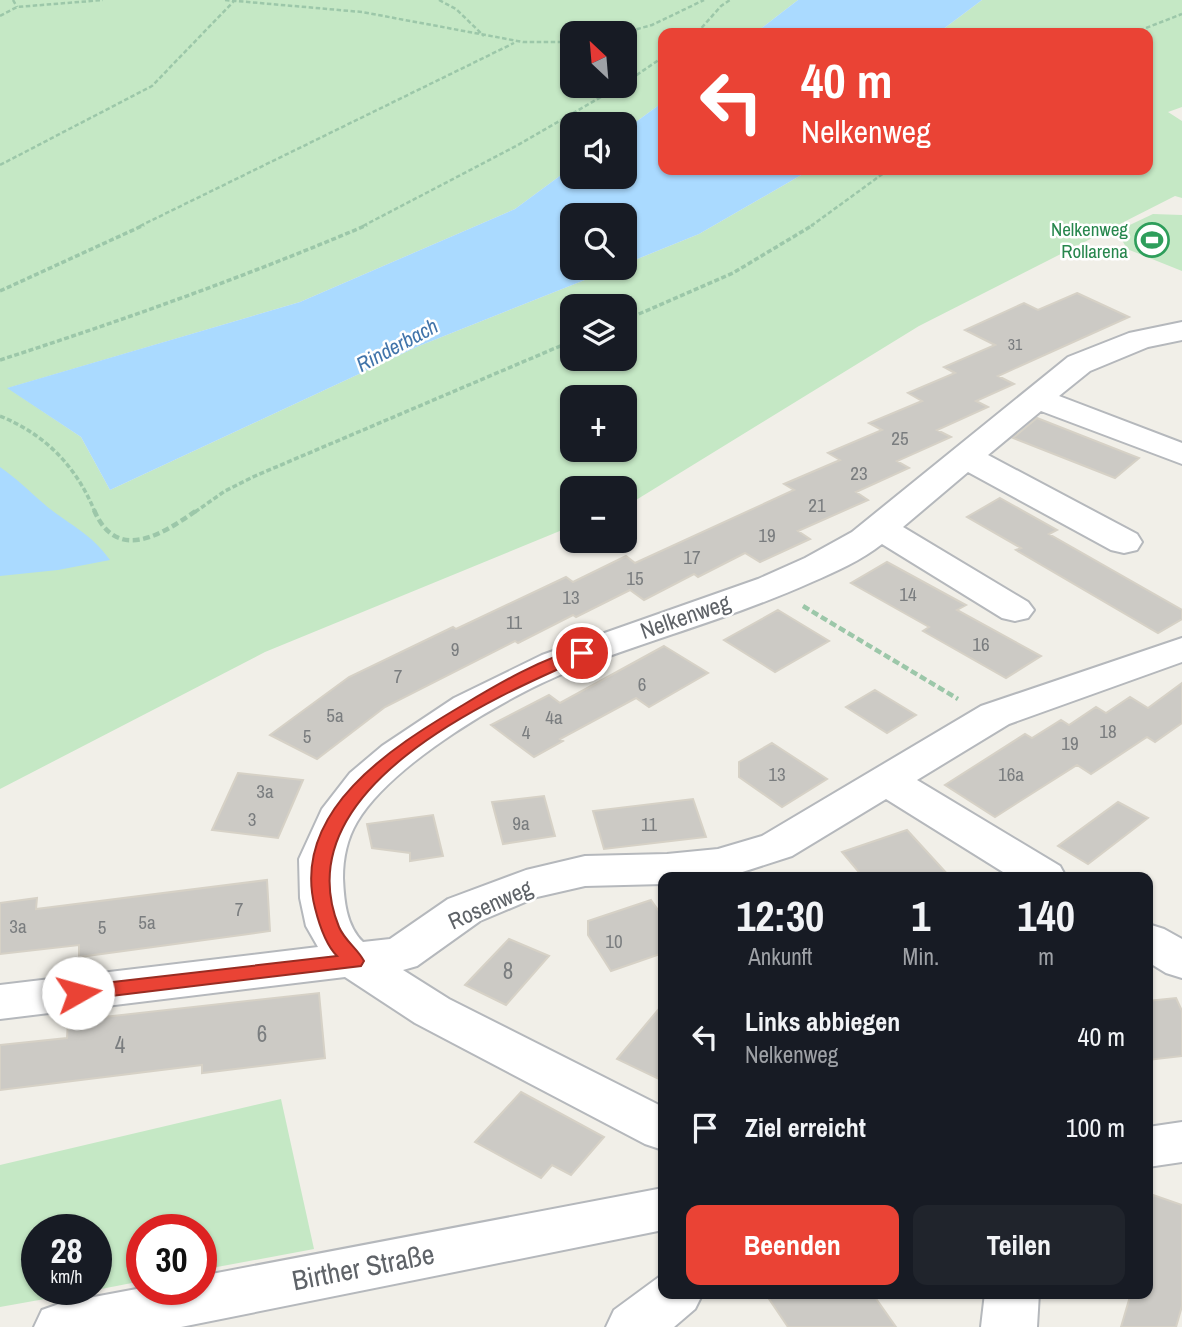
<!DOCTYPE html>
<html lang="de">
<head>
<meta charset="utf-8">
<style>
  body { margin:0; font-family:"Archivo Narrow",sans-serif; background:#20242c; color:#f1f3f6; height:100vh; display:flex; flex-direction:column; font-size:26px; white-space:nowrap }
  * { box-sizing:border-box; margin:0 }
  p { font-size:23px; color:#9ea1a6 }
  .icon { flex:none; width:38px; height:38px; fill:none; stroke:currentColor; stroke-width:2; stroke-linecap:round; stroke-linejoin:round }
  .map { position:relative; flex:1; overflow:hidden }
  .panel { position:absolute; left:658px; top:872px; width:495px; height:427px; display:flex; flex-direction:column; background:#171b24; border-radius:14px; box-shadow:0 2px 5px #0004 }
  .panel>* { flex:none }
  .banner { position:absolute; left:658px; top:28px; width:495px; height:147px; border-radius:14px; box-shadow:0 2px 5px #0004; background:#ea4335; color:#fff; overflow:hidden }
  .needle { width:46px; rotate:334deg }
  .controls { position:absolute; left:560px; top:21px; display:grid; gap:14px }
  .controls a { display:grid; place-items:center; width:77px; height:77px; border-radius:14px; background:#171b24; box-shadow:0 2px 5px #0004; font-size:35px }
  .speed { position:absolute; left:21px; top:1214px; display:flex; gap:14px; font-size:35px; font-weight:700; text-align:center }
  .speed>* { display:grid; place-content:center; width:91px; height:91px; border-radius:50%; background:#171b24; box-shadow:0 2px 5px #0004; line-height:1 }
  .speed small { font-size:18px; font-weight:400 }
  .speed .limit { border:10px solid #d22; background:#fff; color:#111 }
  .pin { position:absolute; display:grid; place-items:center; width:60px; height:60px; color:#fff; margin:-30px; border:4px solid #fff; border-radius:50%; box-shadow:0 2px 7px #0007 }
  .me { position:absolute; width:77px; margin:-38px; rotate:83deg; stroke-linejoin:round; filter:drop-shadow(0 0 5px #0008) }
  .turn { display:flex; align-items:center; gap:24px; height:147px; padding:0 28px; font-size:32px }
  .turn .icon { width:91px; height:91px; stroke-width:2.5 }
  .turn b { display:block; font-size:49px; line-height:60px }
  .eta { display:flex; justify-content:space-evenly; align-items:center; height:119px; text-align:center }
  .eta b { font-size:42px; font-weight:700; line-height:49px }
  .button { display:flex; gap:14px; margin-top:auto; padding:14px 28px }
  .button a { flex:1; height:80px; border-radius:14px; background:#ea4335; color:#fff; font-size:28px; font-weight:700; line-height:80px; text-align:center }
  .button a+a { background:#20242c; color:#f1f3f6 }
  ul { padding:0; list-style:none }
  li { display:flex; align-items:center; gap:21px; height:91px; padding:0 28px }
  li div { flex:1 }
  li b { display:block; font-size:26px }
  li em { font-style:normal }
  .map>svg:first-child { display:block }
  .green { fill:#c5e8c5; fill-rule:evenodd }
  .water { fill:#aadaff }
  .building { fill:#cccac5; stroke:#d6d1c6; stroke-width:2 }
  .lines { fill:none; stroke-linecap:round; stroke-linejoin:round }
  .minor-casing { stroke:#b5b8bc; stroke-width:4 }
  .path-far2 { stroke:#9cc7a9; stroke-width:2.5; stroke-dasharray:4.5 2.5; stroke-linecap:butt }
  .path-far1 { stroke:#9cc7a9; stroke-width:3.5; stroke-dasharray:5 2.5; stroke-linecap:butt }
  .path { stroke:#9cc7a9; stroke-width:4.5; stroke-dasharray:7 3.5; stroke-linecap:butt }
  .minor { fill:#fff; fill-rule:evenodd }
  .route { fill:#ea4335; stroke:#982c22; stroke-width:2 }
  .labels { text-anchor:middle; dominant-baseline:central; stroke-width:5; stroke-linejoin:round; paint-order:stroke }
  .far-number-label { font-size:16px; fill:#7a7d7f }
  .far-leisure-label { font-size:19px; fill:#27864d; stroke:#fff; text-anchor:end }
  .number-label { font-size:19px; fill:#7a7d7f }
  .far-water-label { font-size:21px; font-style:italic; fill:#4174aa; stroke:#fff }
  .street-label { font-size:23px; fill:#5f6368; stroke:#fff }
  .near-number-label { font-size:23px; fill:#7a7d7f }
  .near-street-label { font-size:28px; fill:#5f6368; stroke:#fff }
</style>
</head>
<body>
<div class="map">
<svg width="1182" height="1327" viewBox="0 0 1182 1327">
  <rect width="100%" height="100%" fill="#f1efe8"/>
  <path class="green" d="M0 0H798L755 33H663V102L625 130V124H572V167L515 209 300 302 8 388 81 437 110 490 419 346 615 268H625V264L699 234 810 170H1148V33H938L982 0H1182V107L1168 112 1182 121V198L1175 196 919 326 636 500 625 505V488H572V526L265 652 0 789ZM572 33H625V86H572ZM572 306H625V359H572ZM572 397H625V450H572Z
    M1153 214 1182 215V271L1127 249 1117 231Z
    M281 1099 314 1249 201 1270V1230H142V1281L96 1290V1230H37V1290H95L0 1307V1165Z"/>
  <path class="water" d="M798 0H982L938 33H755Z
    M663 102V170H810L699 234 625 264V215H572V268H615L419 346 110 490 81 437 7 388 300 302 515 209 572 167V177H625V130Z
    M0 467C16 478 28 490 43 503 68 525 88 530 110 560L58 570 0 576Z"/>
  <path class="building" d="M1077 293 1129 317 998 376 1014 384 976 401 988 407 937 430 951 437 897 461 909 468 856 492 868 500 798 531 810 539 760 562 745 553 698 577 694 574 644 600 630 590 576 617 573 615 518 643 515 641 385 707 317 759 270 735 349 677 453 627 456 629 566 577 573 582 626 556 635 563 794 490 784 484 840 460 828 453 882 430 869 423 922 401 908 393 955 373 944 367 995 345 965 330 1024 303 1038 310Z
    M1037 418 1139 458 1115 478 1013 438Z
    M1000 498 1057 530 1049 534 1182 610V619L1158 633 1016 550 1021 548 967 517Z
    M887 562 966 605 957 610 1041 656 1006 678 923 631 929 627 851 583Z
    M778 610 829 641 775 672 724 640Z
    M664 646 708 673 649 707 636 698 560 739 563 741 534 757 491 725 549 695 560 703Z
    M1182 683V723L1155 742 1147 737 1091 774 1077 765 995 817 945 785 1025 734 1032 738 1061 720 1069 725 1096 707 1106 713 1130 697 1148 708Z
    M875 690 916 715 887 733 846 707Z
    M772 743 827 779 782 807 739 777V762Z
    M238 773 303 780 278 838 212 830Z
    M544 796 555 836 503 844 492 802Z
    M693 799 706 837 604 849 593 811Z
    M1118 802 1148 818 1088 864 1058 846Z
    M433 815 443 856 410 861V853L372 848 367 824Z
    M907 830 950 877H863L842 852Z
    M267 880 270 931 79 957V945L0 954V903L37 898 36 909Z
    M651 900 663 917V953L611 971 588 935V921Z
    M509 939 549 956 506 1005 465 985Z
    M319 993 325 1058 202 1073V1065L0 1090V1045L67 1038 68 1021Z
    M1176 998 1182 1011V1056L1148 1060V1001Z
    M663 1004V1081L617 1059Z
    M521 1092 604 1137 571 1175 552 1165 541 1178 475 1142Z
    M1153 1195 1182 1205V1306L1176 1327H1121L1131 1293H1148V1210Z
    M765 1293H872L896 1327H788Z"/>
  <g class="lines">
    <g class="minor-casing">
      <path id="minor" d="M1182 322V340L1148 347 1090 371 1059 396 1182 443V464L1041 411 988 455 1137 534 1142 542 1137 550 1124 553 1111 550 968 472 903 527 1028 602 1034 610 1028 618 1015 621 1002 618 882 544C862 560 835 572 812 582 734 617 651 639 572 670 508 695 392 763 357 822 347 839 343 858 343 878 344 900 346 926 363 942L390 939 448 899 526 870 585 856 667 854 718 849 762 836 981 706 1182 638V662L1009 724 917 780 1060 866 1066 877H1011L886 799 792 856 727 877H663V884L585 886 537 897 480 921 417 966 403 970 449 999 663 1107V1150L645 1144 415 1023 345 977 0 1019V985L318 947 306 926 300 898 299 859 322 809 350 773 382 746 454 698 542 655 758 579 805 558 852 532 1068 357 1129 333Z
        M1148 924 1164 929 1182 939V978L1166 973 1148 962Z
        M1182 1122V1162L1148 1167V1127Z
        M663 1188V1230L181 1327H34L42 1310 62 1303 142 1288 201 1290V1276Z
        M663 1274V1293H703L695 1309 674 1327H606L614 1310Z
        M985 1293H1039L1037 1327H981Z"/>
    </g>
    <path class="path-far2" d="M13 0 17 7
      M225 0 362 12 523 42H572
      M439 0 456 9 484 36
      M0 16 17 7 103 0
      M623 33 652 25 704 0
      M697 33 721 6 730 0
      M1133 33 1182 14
      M625 83 663 57
      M0 165 152 86 234 1
      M140 226 514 43
      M363 226 518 145 620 86
      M811 226 888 170"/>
    <path class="path-far1" d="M0 291 144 225
      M625 320 733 273 813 225
      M0 360C124 320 247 276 367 225
      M0 416C46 435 76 466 95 512
      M195 512 225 491 255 476 572 341"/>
    <path class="path" d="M94 510C117 564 163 534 197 510
      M803 606 958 699"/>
    <use href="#minor" class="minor"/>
  </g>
  <path class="route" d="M582 648 588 649 590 653 588 656C491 698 283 789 339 927 345 941 357 948 364 961L361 966 78 1000 71 998 68 993 71 988 78 986 337 956C325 944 319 924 315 908 290 811 392 747 463 705 498 684 542 658 582 648Z"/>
  <defs>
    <g id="stadium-ring" transform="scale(1.75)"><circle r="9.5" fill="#fff" stroke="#2e9e5b" stroke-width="1.5"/><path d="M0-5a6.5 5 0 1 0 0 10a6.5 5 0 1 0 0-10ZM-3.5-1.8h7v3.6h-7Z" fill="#2e9e5b"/></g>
  </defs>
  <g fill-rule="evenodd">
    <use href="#stadium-ring" x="1152" y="240"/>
  </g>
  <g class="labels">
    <g class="far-number-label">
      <text x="1015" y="344">31</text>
    </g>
    <g class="far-leisure-label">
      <text x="1128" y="229">Nelkenweg<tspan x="1128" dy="22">Rollarena</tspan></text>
    </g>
    <g class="number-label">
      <text x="900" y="438">25</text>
      <text x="859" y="473">23</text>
      <text x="817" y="505">21</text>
      <text x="767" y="535">19</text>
      <text x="692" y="557">17</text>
      <text x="635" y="578">15</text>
      <text x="908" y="594">14</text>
      <text x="571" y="597">13</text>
      <text x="514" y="622">11</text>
      <text x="981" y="644">16</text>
      <text x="455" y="649">9</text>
      <text x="398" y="676">7</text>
      <text x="642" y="684">6</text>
      <text x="335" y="715">5a</text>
      <text x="554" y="717">4a</text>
      <text x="1108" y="731">18</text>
      <text x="526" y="732">4</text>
      <text x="307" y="736">5</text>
      <text x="1070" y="743">19</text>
      <text x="777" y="774">13</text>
      <text x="1011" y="774">16a</text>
      <text x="265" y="791">3a</text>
      <text x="252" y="819">3</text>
      <text x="521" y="823">9a</text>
      <text x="649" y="824">11</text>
      <text x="239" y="909">7</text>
      <text x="147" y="922">5a</text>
      <text x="18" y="926">3a</text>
      <text x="102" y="927">5</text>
      <text x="614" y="941">10</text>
    </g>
    <g class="far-water-label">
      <text transform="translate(397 345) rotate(-28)">Rinderbach</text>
    </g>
    <g class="street-label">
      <text transform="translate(685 616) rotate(-19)">Nelkenweg</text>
      <text transform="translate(490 904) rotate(-24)">Rosenweg</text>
    </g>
    <g class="near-number-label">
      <text x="508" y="970">8</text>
      <text x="262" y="1033">6</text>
      <text x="120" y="1044">4</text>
    </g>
    <g class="near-street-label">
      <text transform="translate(363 1267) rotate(-11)">Birther Straße</text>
    </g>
  </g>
</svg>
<div class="controls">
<a><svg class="needle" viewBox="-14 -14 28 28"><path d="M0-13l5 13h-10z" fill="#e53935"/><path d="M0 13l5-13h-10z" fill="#9ea1a6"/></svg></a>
<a><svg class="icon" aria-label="sound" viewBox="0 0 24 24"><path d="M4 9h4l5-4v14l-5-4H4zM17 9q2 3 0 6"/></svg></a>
<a><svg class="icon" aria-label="search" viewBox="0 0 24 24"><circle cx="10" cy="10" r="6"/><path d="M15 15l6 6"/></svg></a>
<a><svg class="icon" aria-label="layers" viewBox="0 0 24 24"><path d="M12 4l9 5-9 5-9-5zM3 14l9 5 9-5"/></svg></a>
<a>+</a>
<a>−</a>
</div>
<div class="speed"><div>28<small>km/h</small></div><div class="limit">30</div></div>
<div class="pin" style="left:582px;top:653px;background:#d93025"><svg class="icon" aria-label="arrive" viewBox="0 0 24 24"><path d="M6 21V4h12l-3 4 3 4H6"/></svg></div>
<svg class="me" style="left:78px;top:993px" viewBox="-20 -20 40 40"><circle r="19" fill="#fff"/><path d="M0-13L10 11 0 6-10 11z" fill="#ea4335"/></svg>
<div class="banner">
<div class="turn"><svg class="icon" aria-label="left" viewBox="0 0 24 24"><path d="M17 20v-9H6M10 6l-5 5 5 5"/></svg><div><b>40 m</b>Nelkenweg</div></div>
</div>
<section class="panel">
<div class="eta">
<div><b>12:30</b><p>Ankunft</p></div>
<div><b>1</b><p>Min.</p></div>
<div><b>140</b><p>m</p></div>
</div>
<ul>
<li><svg class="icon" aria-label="left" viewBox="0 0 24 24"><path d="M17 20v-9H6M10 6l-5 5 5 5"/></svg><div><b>Links abbiegen</b><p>Nelkenweg</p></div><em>40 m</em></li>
<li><svg class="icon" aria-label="arrive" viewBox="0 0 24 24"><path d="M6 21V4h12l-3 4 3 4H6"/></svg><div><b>Ziel erreicht</b></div><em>100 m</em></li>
</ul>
<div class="button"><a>Beenden</a><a>Teilen</a></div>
</section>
</div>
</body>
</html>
